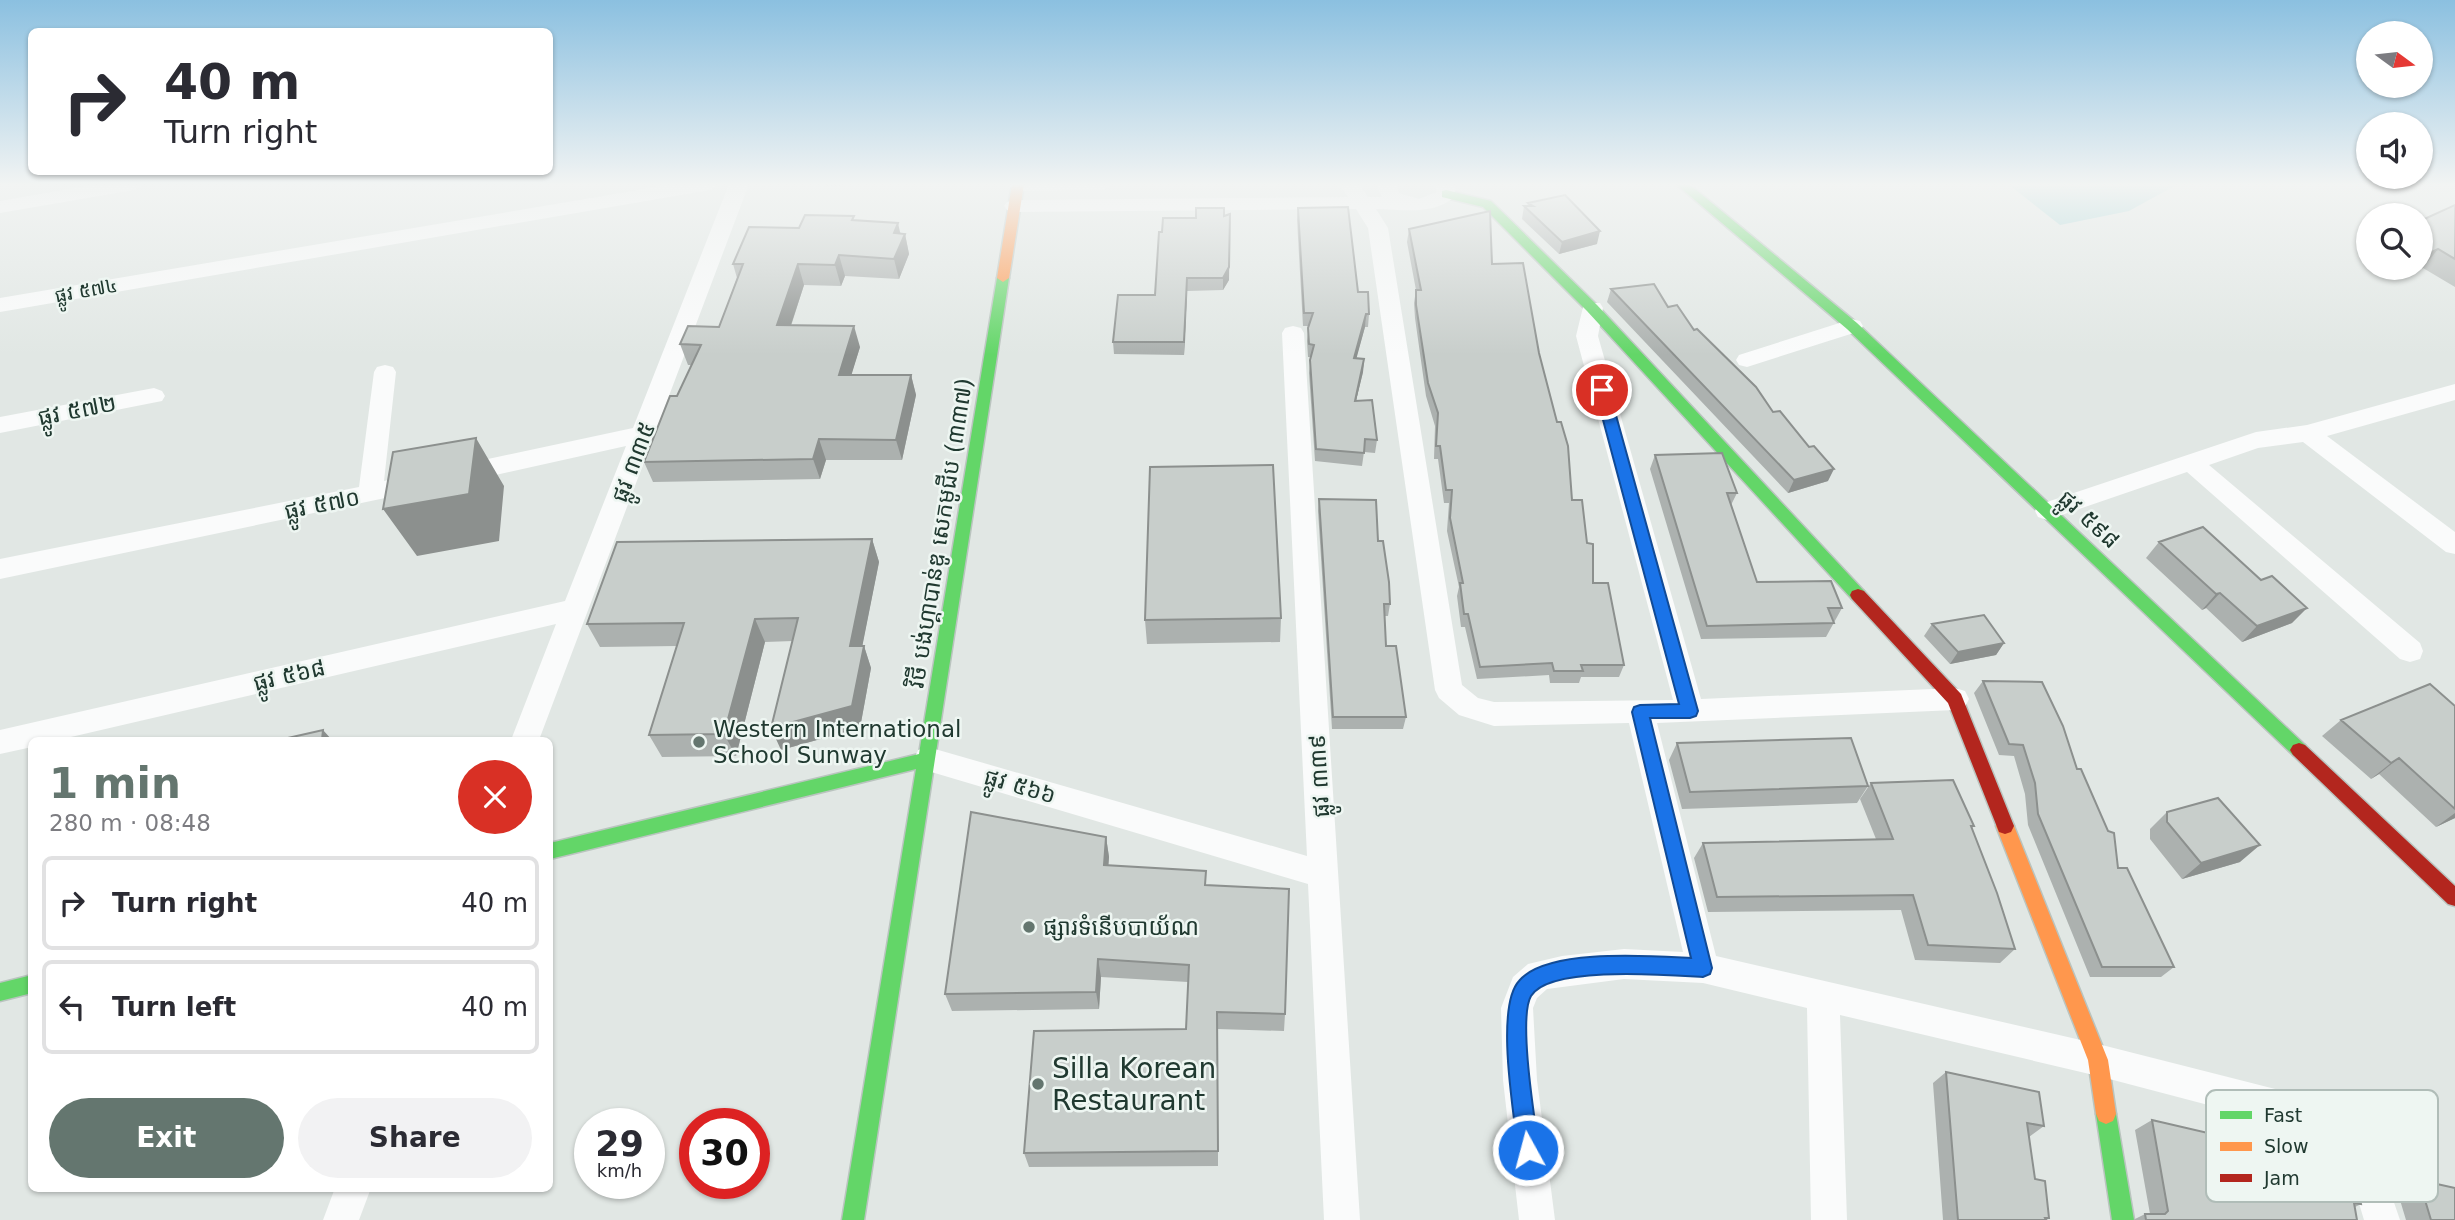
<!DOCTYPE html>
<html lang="en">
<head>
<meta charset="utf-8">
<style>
  body { margin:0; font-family:"DejaVu Sans","Noto Sans Khmer",sans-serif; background:#f2f2f3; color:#2b2b33; height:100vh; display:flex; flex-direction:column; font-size:26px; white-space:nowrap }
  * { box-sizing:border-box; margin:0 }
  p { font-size:23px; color:#7c7c81 }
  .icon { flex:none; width:38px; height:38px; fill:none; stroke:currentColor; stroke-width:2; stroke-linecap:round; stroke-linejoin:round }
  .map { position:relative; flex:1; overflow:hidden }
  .drawer { position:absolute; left:28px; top:737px; width:525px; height:455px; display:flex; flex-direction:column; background:#fff; border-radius:10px; box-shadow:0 2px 5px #0004 }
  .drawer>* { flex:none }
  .top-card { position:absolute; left:28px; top:28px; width:525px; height:147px; border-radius:10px; box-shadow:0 2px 5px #0004; background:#fff; color:#2b2b33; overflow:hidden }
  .needle { width:46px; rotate:105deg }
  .buttons { position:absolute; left:2356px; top:21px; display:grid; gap:14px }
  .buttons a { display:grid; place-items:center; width:77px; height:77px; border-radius:50%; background:#fff; box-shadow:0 2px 5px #0004; font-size:35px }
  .speed { position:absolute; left:574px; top:1108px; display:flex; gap:14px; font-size:35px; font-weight:700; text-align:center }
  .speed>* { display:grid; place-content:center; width:91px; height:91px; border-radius:50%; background:#fff; box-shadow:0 2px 5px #0004; line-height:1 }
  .speed small { font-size:18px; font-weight:400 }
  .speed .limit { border:10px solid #d22; background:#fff; color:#111 }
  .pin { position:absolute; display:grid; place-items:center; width:60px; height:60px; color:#fff; margin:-30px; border:4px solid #fff; border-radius:50%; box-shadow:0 2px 7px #0007 }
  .me { position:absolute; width:77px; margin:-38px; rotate:353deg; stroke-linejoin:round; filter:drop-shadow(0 0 5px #0008) }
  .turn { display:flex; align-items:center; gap:24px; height:147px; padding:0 21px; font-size:32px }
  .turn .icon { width:91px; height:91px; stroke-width:2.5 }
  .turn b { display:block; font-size:49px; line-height:60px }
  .round { display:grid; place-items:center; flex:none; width:74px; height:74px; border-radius:37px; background:#f2f2f3 }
  .head { display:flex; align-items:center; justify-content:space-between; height:119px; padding:0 21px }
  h1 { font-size:42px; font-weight:600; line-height:52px; color:#64766f }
  .button { display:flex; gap:14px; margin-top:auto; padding:14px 21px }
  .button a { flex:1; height:80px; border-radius:42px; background:#64766f; color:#fff; font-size:28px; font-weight:600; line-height:80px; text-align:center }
  .button a+a { background:#f2f2f3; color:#2b2b33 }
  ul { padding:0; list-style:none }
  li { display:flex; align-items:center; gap:21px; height:94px; margin:0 14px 10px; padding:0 7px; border:4px solid #e1e1e2; border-radius:10px }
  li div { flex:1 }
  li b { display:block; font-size:26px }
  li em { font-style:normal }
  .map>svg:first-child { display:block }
  .water { fill:#a1d3d5 }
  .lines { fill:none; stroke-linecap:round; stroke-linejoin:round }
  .fast-casing { stroke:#bac4bf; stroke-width:3 }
  .slow-casing { stroke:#bac4bf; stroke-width:3 }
  .jam-casing { stroke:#bac4bf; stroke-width:3 }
  .street { fill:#fafbfb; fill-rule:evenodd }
  .fast { fill:#63d668; fill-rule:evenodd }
  .slow { fill:#ff974d; fill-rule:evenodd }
  .jam { fill:#b3261e; fill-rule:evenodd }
  .wall { fill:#acb1af }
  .shaded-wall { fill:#8c908e }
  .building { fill:#c8cecb; stroke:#8c908e; stroke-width:2 }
  .route { fill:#1a73e8; stroke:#114b97; stroke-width:2 }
  .poi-dot { fill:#64766f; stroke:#eef6f2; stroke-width:2.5 }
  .labels { text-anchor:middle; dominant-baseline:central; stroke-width:5; stroke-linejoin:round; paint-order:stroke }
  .far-street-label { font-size:19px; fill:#203930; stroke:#eef6f2 }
  .street-label { font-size:23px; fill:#203930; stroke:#eef6f2 }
  .poi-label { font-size:23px; fill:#203930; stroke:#eef6f2; text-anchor:start }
  .near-poi-label { font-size:28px; fill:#203930; stroke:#eef6f2; text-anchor:start }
  .key { fill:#eef6f2; stroke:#b0bdb8; stroke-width:2 }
  .key-label { font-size:19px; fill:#203930 }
</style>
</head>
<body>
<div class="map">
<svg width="2455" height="1220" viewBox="0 0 2455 1220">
  <rect width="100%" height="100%" fill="#e1e7e4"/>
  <path class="water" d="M2008 184H2178L2129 211 2060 225Z"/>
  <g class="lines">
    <g class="fast-casing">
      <path id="fast" d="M1676 184H1689L1857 323 2305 745 2308 750 2305 755 2299 757 2293 755 1847 329Z
        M1446 190 1491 201 1597 305 1864 591 1866 595 1864 599H1852L1587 311 1483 207 1442 197V191Z
        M1003 274 1009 278 864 1220H842L916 769 550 859V843L919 754 997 278Z
        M32 975V993L0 1001V983Z
        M2106 1104 2113 1107 2116 1114 2134 1220H2112L2096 1114 2099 1107Z"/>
    </g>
    <g class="slow-casing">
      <path id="slow" d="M1012 184H1024L1009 278 1003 282 997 278Z
        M2005 818 2011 820 2014 826 2108 1060 2116 1114 2113 1121 2106 1124 2099 1121 2096 1114 2088 1060 1996 826 1999 820Z"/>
    </g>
    <g class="jam-casing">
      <path id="jam" d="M1858 589 1864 591 1961 694 2014 826 2011 832 2005 834 1999 832 1948 703 1852 599 1850 595 1852 591Z
        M2299 743 2305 745 2455 886V906L2448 904 2293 755 2290 750 2293 745Z"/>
    </g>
    <path class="street" d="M98 184H144L134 190 0 213V201Z
      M674 184H720L710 190 0 312V298Z
      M729 184H749L539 740H511L556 624 58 740H32V747L0 754V730L565 601 626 446 460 483 451 480 448 474 451 468 460 465 633 428Z
      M1113 184 1103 190 1017 191 1007 185Z
      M1339 184H1359L1368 197H1382L1376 184H1396L1399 193 1419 199 1436 192 1437 184H1457L1453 198C1431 216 1402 209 1376 209L1388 228 1462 685 1478 698 1494 702 1673 700 1576 336 1584 303H1600L1603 308 1598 336 1701 699 1955 688 1965 691 1969 699 1965 707 1955 710 1657 723 1716 956 2098 1044 2318 1100 2359 1122 2376 1150 2400 1220H2364L2349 1170 2335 1146 2311 1132 2098 1076 1840 1015 1847 1220H1811L1807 1008 1703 983 1624 979 1547 989 1537 998 1533 1008 1537 1080 1555 1220H1519L1503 1080 1501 1008 1513 977 1528 964 1562 956 1624 949 1683 952 1629 723 1494 726 1459 715 1439 698 1435 690 1368 228 1356 209 1014 212 1007 210 1004 206 1007 202 1014 200 1348 197Z
      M1852 319 1860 321 1863 326 1860 331 1747 367 1739 365 1736 360 1739 355Z
      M1293 326 1301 328 1304 333 1360 1220H1324L1308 884 928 771 918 768 914 759 918 750 928 747 1307 856 1282 333 1285 328Z
      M385 365 393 367 396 372 384 481 419 474 428 477 431 483 428 489 0 579V559L359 487 374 372 377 367Z
      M2455 384V400L2327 436 2455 532V554L2446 552 2303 442 2258 448 2209 465 2420 643 2423 651 2420 659 2410 662 2400 659 2187 472 2047 520 2038 517 2035 511 2038 505 2256 432 2307 425Z
      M154 388 162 391 165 396 162 401 0 433V417Z
      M335 1188H371L359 1220H323Z"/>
    <use href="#fast" class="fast"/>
    <use href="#slow" class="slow"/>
    <use href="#jam" class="jam"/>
  </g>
  <path class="wall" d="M789 184H841L840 186 789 185Z
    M1528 203 1597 244 1559 254 1522 219 1524 206H1527Z
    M2455 205V287L2423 268 2400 279 2380 268H2420Z
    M1298 208 1358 292 1369 314 1368 327H1365L1356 358 1364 359 1363 372 1356 401 1377 440 1375 453 1364 452 1362 466 1315 461 1309 373 1311 357H1308L1307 341 1309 326H1303L1297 220Z
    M1224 216 1229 280 1223 290 1187 291 1184 355 1114 354 1113 342 1155 295 1162 232Z
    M855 220 905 234 909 254 899 279 845 276 841 286 804 285 791 326 860 347 851 375H911L916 395 902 460H826L820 479 653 482 644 462 692 365H688L680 344 719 327 737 278 733 264 799 228Z
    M1409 229 1492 264 1539 353 1572 500 1587 543 1593 583 1624 665 1619 677H1581L1579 683H1550L1549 675 1477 679 1465 627H1461L1457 596 1459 587 1447 531 1449 503H1444L1438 459H1434L1435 426 1426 396 1415 318 1414 303 1416 290 1407 242Z
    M1611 289 1668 307 1694 330 1773 412 1828 481 1788 493 1607 302Z
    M1655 455 1737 493 1731 505 1757 582 1842 608 1826 637 1701 639 1650 469Z
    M1319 499 1378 541 1390 604 1388 616H1384L1386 646 1406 717 1403 729H1332L1318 511Z
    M872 539 879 562 862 646H864L871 668 860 728 781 750 793 641 765 642 736 756 662 757 649 735 677 646 600 647 587 624Z
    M2159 542 2261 580 2292 623 2242 642 2206 608 2202 610 2146 558Z
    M1281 618 1280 642 1147 644 1145 620Z
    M1932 624 2004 643 1996 655 1950 664 1924 636Z
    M1983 681 2077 769 2118 868 2174 967 2161 977H2090L2028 825 2025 794 2014 756 1999 755 1974 693Z
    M2455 706V818L2436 827 2379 774 2371 779 2322 736 2341 720Z
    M1677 743 1868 786 1857 803 1682 809 1669 760Z
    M1871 783 1974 826 1972 828 2015 949 2000 963 1915 960 1901 910 1708 912 1694 858 1703 843 1876 839 1860 799Z
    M2167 812 2240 862 2182 879 2150 839V829Z
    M1106 837 1109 857 1108 866 1206 871V885L1285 1014 1284 1031 1218 1029V1166L1029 1167 1024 1153 1186 1029 1188 982 1101 977 1099 1009 952 1011 945 994Z
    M1946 1072 2044 1126 2029 1137 2035 1179 2049 1218 2047 1220H1943L1933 1083Z
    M2152 1120 2244 1141 2253 1136 2295 1156 2330 1170 2361 1204 2355 1207 2357 1220H2133L2145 1214H2150L2135 1130Z
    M2419 1180 2455 1220H2406L2397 1190Z"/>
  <path class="shaded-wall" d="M1230 214 1229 280 1223 290V278Z
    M898 223 902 241 905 234 909 254 899 279 894 259V233Z
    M1600 231 1597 244 1559 254 1562 242Z
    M2438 249 2423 268 2400 279 2410 268H2420V258Z
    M839 255 845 276 841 286 835 265Z
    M798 264 804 285 784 346 777 325Z
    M1187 278V291L1184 355V342Z
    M1366 314 1365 327 1353 371 1354 358Z
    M854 326 860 347 845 396 839 375Z
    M1364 359 1363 372 1353 413 1355 401Z
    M911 375 916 395 902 460 896 440Z
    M476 438 504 486 499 541 417 556 383 509Z
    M819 439 826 460 820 479 813 459Z
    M1834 469 1828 481 1788 493 1794 480Z
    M872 539 879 562 858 668 850 646Z
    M2220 593 2206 608 2202 610 2216 594Z
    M2307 608 2292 623 2242 642 2257 626Z
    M755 619 765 642 736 756 724 734Z
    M2004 643 1996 655 1950 664 1958 652Z
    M864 646 871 668 860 728 781 750 771 728Z
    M323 730 332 740H322Z
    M2399 758 2379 774 2371 779 2391 763Z
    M2455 813V818L2436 827Z
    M1106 837 1109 857 1107 885 1104 865Z
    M2260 845 2240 862 2182 879 2201 863Z
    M1098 959 1101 977 1099 1009 1096 992Z"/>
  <path class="building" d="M1565 195 1600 231 1562 242 1524 206H1533L1528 203Z
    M2455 205V259L2438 249 2420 258V221Z
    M1348 207 1358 292H1368L1369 314H1366L1354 358 1364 359 1355 401 1372 400 1377 440 1365 439 1364 453 1316 449 1310 360 1314 345 1309 344 1308 328 1313 313H1304L1298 208Z
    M1196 208H1224V216L1230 214 1229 267 1223 278H1187L1184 342H1113L1118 295H1155L1159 232H1162L1163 218H1196Z
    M1490 211 1492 264 1523 263 1539 353 1557 422H1561L1568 446 1572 500H1582L1587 543 1593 544V583H1608L1624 665H1581L1583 671H1554L1552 663 1480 667 1468 614H1464L1460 583H1463L1450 518 1452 490H1446L1440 446H1436L1438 413 1428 383 1416 305V290H1421L1409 229Z
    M805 215 854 216 852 220 898 223 894 233 905 234 894 259 839 255 835 265 798 264 777 325 854 326 839 375H911L896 440 819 439 813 459 644 462 670 396H677L701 345 680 344 688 326 719 327 743 264H733L749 227 799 228Z
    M1654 284 1668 307 1677 305 1694 330 1697 329 1756 387 1773 412 1780 411 1809 447 1814 446 1834 469 1794 480 1611 289Z
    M476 438 469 494 383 509 393 452Z
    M1722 453 1737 493H1727L1757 582 1831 581 1842 608H1828L1834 623 1707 626 1655 455Z
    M1273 465 1281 618 1145 620 1150 467Z
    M1319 499 1376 500 1378 541H1383L1389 582 1390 604H1384L1386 646H1396L1406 717H1333Z
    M2203 527 2261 580 2272 576 2307 608 2257 626 2220 593 2216 594 2159 542Z
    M872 539 850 646H864L852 706 771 728 798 618 755 619 724 734 649 735 684 623 587 624 617 542Z
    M1984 615 2004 643 1958 652 1932 624Z
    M1983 681 2042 682 2063 726 2077 769H2081L2108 831 2114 833 2118 868H2127L2174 967H2102L2038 814 2035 783 2023 745 2009 744Z
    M2430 684 2455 706V809L2399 758 2391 763 2341 720Z
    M323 730 322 740H279Z
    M1851 738 1868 786 1690 792 1677 743Z
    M1953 780 1974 826H1971L1997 893 2015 949 1928 945 1913 895 1717 897 1703 843 1893 839 1871 783Z
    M2218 798 2260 845 2201 863 2167 822V812Z
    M971 812 1106 837 1104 865 1206 871 1205 885 1289 889 1285 1014 1217 1012 1218 1151 1024 1153 1034 1031 1186 1029 1189 965 1098 959 1096 992 945 994Z
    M1946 1072 2039 1092 2044 1126 2027 1123 2035 1179 2045 1181 2049 1218H2045L2046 1220H1958Z
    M2152 1120 2255 1144 2253 1136 2293 1147 2295 1156 2328 1164 2330 1170 2355 1177 2361 1204 2354 1203 2357 1220H2146L2145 1214H2165L2168 1211Z
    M2419 1180 2455 1188V1220H2431Z"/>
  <linearGradient id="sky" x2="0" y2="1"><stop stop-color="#8bc0e0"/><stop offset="0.52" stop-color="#f2f4f3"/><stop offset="1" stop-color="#f2f4f3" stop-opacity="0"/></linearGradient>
  <rect width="2455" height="355" fill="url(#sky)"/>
  <path class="route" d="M1602 385 1609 390 1698 711 1696 716 1690 718H1650L1712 968 1710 974 1703 977C1669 975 1549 965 1531 996 1518 1018 1535 1121 1539 1150L1536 1157 1528 1160 1521 1157 1518 1150C1514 1114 1495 1007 1519 981 1546 948 1650 956 1691 958L1632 712 1634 707 1640 705 1679 704 1595 390Z"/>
  <g class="poi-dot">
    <circle cx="699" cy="742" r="7"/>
    <circle cx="1029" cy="927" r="7"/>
    <circle cx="1038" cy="1084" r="7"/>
  </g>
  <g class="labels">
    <g class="far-street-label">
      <text transform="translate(86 290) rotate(-10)">ផ្លូវ ៥៧៤</text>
    </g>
    <g class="street-label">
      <text transform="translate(77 410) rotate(-11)">ផ្លូវ ៥៧២</text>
      <text transform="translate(633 462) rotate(-69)">ផ្លូវ ៣៣៥</text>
      <text transform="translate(322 504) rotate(-11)">ផ្លូវ ៥៧០</text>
      <text transform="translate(2089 519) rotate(43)">ផ្លូវ ៥៩៨</text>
      <text transform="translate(940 533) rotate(-81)">វិថី បង់ហ្គាបាន់ឌូ សេកមូជីប (៣៣៧)</text>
      <text transform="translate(289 675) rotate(-13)">ផ្លូវ ៥៦៨</text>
      <text transform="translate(1319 776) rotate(-93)">ផ្លូវ ៣៣៩</text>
      <text transform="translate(1020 786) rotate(16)">ផ្លូវ ៥៦៦</text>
    </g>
    <g class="poi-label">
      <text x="713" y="729">Western International<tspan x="713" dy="26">School Sunway</tspan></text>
      <text x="1043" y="927">ផ្សារទំនើបបាយ័ណ</text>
    </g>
    <g class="near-poi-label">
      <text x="1052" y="1068">Silla Korean<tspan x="1052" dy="32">Restaurant</tspan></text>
    </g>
  </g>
  <rect x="2206" y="1090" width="232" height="112" rx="10" class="key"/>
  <rect x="2220" y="1111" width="32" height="8" fill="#63d668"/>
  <rect x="2220" y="1142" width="32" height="9" fill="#ff974d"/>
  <rect x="2220" y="1174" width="32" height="8" fill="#b3261e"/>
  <g class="key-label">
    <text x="2264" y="1122">Fast</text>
    <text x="2264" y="1153">Slow</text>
    <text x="2264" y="1185">Jam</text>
  </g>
</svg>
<div class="buttons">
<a><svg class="needle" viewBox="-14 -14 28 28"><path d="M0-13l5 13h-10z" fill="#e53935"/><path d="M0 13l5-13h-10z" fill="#7c7c81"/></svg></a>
<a><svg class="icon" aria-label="sound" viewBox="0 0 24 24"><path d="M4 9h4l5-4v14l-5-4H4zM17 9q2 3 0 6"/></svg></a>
<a><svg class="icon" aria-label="search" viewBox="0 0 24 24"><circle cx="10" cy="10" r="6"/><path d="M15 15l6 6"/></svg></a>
</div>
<div class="speed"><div>29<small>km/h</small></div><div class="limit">30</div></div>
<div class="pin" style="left:1602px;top:390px;background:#d93025"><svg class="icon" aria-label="arrive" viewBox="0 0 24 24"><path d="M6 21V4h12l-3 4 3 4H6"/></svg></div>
<svg class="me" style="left:1528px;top:1150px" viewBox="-20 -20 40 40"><circle r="17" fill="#1a73e8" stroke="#fff" stroke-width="3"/><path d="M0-11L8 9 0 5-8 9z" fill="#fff"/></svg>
<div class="top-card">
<div class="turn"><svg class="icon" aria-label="right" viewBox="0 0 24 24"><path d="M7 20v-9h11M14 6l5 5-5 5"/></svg><div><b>40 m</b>Turn right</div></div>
</div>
<section class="drawer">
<div class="head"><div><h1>1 min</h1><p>280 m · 08:48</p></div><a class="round" style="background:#d93025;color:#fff"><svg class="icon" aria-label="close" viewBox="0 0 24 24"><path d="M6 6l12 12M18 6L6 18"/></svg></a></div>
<ul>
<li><svg class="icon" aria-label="right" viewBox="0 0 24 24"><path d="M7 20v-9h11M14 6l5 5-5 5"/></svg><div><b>Turn right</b></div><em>40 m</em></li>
<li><svg class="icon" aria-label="left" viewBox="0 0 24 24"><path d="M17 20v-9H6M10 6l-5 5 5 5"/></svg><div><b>Turn left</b></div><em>40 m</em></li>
</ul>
<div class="button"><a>Exit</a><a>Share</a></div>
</section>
</div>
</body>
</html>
